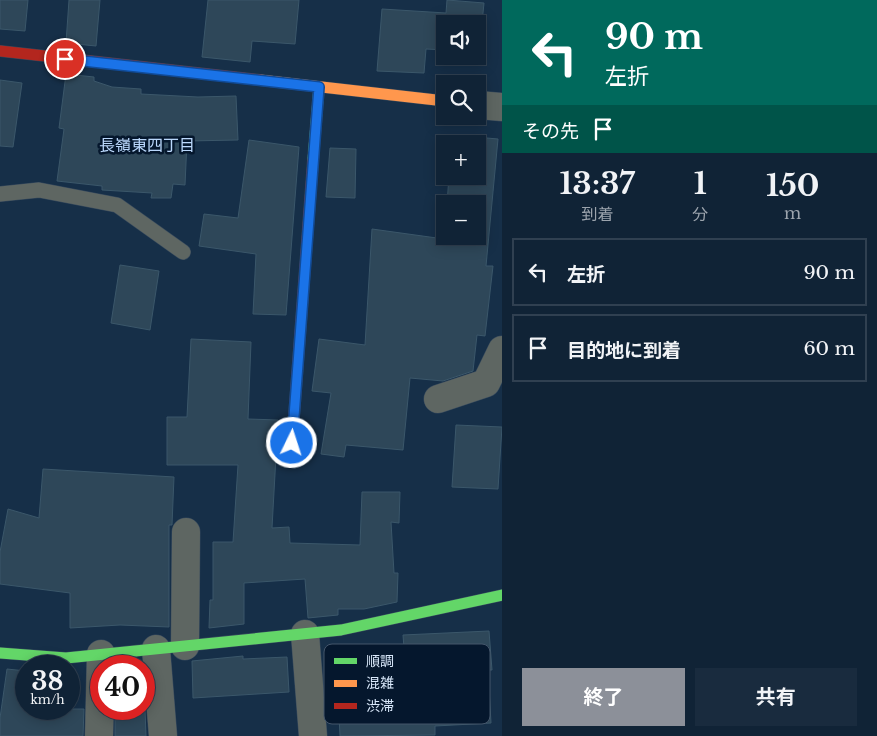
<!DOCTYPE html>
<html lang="ja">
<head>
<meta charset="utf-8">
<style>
  body { margin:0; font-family:"Libre Baskerville","Noto Sans JP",serif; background:#192b3e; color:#f1f3f6; height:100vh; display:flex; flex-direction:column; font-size:19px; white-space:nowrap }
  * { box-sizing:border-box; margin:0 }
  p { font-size:16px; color:#9ca4ad }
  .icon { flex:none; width:28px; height:28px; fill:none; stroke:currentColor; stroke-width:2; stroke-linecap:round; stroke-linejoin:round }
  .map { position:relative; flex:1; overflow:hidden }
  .sheet { display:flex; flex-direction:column; background:#102336; width:375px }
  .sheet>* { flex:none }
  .hud { background:#00695c; color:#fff; overflow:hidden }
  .tools { position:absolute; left:436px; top:15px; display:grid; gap:10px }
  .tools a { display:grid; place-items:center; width:50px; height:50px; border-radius:0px; background:#102336; box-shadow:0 2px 12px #0003,0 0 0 1px #304051; font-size:25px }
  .speed { position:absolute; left:15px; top:655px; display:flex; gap:10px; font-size:25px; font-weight:700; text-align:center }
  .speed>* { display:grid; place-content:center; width:65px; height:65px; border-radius:50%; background:#102336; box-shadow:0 2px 12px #0003,0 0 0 1px #304051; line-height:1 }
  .speed small { font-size:12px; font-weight:400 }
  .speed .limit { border:8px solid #d22; background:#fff; color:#111 }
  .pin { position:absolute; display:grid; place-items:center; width:42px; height:42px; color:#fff; margin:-21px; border:2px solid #fff; border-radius:50%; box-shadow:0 1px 5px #0007 }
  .me { position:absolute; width:55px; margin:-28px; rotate:4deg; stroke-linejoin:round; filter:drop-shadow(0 0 4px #0008) }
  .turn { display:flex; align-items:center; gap:18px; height:105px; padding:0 20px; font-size:22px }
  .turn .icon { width:65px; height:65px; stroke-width:2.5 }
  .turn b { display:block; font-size:35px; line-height:42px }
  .then { display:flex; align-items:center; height:48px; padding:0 20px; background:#0003; gap:10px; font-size:19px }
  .eta { display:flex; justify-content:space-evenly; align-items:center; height:85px; text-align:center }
  .eta b { font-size:30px; font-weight:700; line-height:35px }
  .action { display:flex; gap:10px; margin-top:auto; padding:10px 20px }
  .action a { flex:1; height:58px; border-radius:0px; background:#8c9099; color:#fff; font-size:20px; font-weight:700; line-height:58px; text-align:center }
  .action a+a { background:#192b3e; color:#f1f3f6 }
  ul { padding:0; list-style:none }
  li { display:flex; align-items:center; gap:15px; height:68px; margin:0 10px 8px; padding:0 10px; border:2px solid #304051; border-radius:0px }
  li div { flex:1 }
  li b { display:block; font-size:19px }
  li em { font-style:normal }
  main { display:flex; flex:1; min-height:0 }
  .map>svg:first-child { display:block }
  .building { fill:#2e4759; stroke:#3b576a }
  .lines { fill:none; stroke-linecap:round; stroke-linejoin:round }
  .lane-casing { stroke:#36495d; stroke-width:16 }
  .street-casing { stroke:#36495d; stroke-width:29 }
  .fast-casing { stroke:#36495d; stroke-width:12 }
  .slow-casing { stroke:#36495d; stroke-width:12 }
  .jam-casing { stroke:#36495d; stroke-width:12 }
  .lane { stroke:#5e6662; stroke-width:15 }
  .street { stroke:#5e6662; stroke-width:28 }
  .fast { stroke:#63d668; stroke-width:11 }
  .slow { stroke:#ff974d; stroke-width:11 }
  .jam { stroke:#b3261e; stroke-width:11 }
  .route-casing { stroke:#114b97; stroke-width:12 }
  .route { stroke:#1a73e8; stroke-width:9 }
  .labels { text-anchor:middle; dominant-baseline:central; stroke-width:5; stroke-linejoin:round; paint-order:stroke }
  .neighbourhood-label { font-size:16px; fill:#bbd8fc; stroke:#05172d }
  .key { fill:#05172d; stroke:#45566b; stroke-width:1 }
  .key-label { font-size:14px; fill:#dae9fb }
</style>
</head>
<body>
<main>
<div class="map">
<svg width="502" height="736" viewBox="0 0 502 736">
  <rect width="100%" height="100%" fill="#162f48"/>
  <path class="building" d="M0 0H28L25 31 0 29Z
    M69 0H100L96 46 66 43Z
    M208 0H299L295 44 252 41 250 62 202 57Z
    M447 0 484 3 479 53H478V24H445V50L426 49 424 73 377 71 382 9 446 13Z
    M66 74 94 77V81L112 87 141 89V94L198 97 236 96 238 140 187 141 185 185 173 184 171 198H151L152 193 102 190V186L57 181 64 129 59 128Z
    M0 80 22 83 13 147 0 146Z
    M453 135 498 139 486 266H493L485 336 477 335 473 371 443 381 410 378 403 450 346 445 344 457 321 454 331 393 312 391 319 339 365 345 372 229 444 239 445 223V236H478V204H447L449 176H478V144H452Z
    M249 140 299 147 286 315 253 314 256 254 199 246 204 214 238 218Z
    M330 148 356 149 355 198 326 197Z
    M120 265 159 271 150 330 111 323Z
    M191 339 251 342 248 419 278 420 272 528 289 527 290 543 360 545 362 492H400L399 523 391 522 394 573H398L397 602 364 609H338V615L308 618 305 579 244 583V624L209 628 210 600H213V542H233L238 465H167V417H187Z
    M456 425 502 427 498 489 452 487Z
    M43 469 174 477 172 525H169V627L120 625 70 628V593L0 584V552L8 509 39 518Z
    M489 631 492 670H488L491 723 435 726V735L340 736 336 652 404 648 403 635Z
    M243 656V659L287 657 289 692 193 698 192 661Z
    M7 669 26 671V709H84L83 736H0V718Z
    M115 709H145L146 736H115Z"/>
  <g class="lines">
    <g class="lane-casing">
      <path id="lane" d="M0 194 39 190 117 205 183 252"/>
    </g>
    <g class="street-casing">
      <path id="street" d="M478 105 502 107
        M438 399 486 383 502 350
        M305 634 313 736
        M185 646 186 532
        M156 649 163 736
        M99 736 101 654"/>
    </g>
    <g class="fast-casing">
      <path id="fast" d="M313 160 319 87
        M0 653 66 658 341 630 502 595"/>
    </g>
    <g class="slow-casing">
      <path id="slow" d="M260 80 445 101"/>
    </g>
    <g class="jam-casing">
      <path id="jam" d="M0 51 260 80
        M292 443 313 160"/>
    </g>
    <use href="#lane" class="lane"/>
    <use href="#street" class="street"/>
    <use href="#fast" class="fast"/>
    <use href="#slow" class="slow"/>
    <use href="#jam" class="jam"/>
  </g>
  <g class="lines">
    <g class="route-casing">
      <path id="route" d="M65 59 319 87 292 443"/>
    </g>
    <use href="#route" class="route"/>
  </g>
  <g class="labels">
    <g class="neighbourhood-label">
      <text x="147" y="145">長嶺東四丁目</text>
    </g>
  </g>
  <rect x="324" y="644" width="166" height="80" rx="8" class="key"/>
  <rect x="334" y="658" width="23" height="6" fill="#63d668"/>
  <rect x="334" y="680" width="23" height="7" fill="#ff974d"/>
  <rect x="334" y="703" width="23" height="6" fill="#b3261e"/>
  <g class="key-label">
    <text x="366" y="666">順調</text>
    <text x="366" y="688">混雑</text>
    <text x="366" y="711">渋滞</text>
  </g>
</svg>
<div class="tools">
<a><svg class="icon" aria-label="sound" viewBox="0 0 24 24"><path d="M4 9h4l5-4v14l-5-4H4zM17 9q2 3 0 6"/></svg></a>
<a><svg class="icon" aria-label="search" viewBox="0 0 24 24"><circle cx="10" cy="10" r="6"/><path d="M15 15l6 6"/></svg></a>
<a>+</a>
<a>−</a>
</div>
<div class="speed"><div>38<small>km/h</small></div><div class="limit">40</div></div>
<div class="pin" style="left:65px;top:59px;background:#d93025"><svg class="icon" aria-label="arrive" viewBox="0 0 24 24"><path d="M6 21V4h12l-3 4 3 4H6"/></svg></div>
<svg class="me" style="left:292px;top:443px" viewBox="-20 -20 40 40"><circle r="17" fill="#1a73e8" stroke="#fff" stroke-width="3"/><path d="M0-11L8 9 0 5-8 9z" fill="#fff"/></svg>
</div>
<section class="sheet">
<div class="hud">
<div class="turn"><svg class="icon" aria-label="left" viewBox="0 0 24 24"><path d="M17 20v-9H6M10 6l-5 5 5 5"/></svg><div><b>90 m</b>左折</div></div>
<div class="then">その先<svg class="icon" aria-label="arrive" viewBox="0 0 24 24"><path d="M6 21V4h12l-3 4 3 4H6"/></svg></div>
</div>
<div class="eta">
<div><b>13:37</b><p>到着</p></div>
<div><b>1</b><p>分</p></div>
<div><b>150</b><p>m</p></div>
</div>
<ul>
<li><svg class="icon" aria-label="left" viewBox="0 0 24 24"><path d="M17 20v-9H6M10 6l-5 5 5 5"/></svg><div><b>左折</b></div><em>90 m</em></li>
<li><svg class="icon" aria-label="arrive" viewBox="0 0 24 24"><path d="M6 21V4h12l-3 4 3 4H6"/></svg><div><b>目的地に到着</b></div><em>60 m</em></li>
</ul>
<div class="action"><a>終了</a><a>共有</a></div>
</section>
</main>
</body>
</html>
